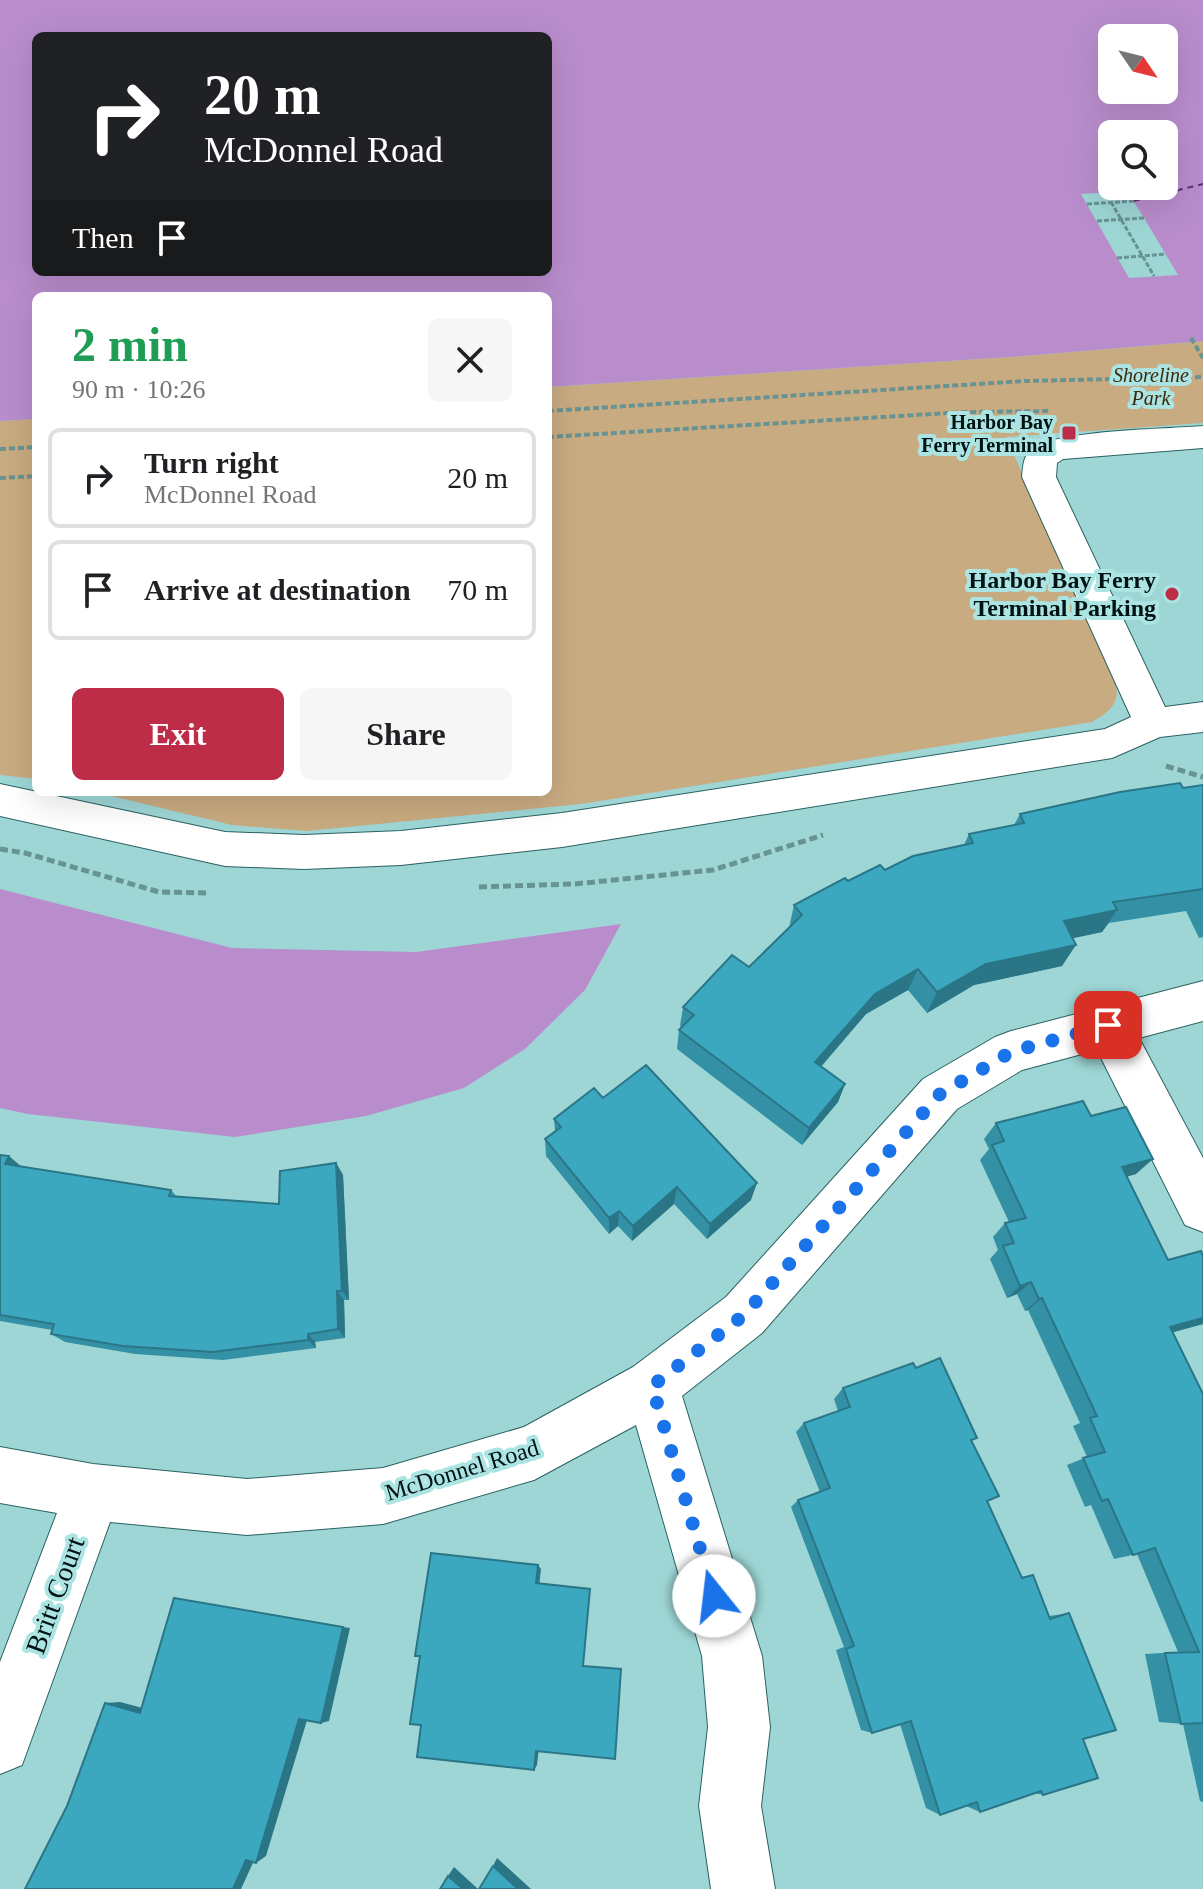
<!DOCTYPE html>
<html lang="en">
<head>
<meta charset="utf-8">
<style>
  body { margin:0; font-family:Georgia,serif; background:#f6f6f6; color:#202124; height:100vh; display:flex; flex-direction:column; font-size:30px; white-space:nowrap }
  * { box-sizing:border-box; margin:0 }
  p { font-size:26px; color:#757577 }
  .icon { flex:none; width:44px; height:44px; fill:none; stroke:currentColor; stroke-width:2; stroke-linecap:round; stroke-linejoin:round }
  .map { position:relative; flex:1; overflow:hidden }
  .panel { position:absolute; left:32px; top:292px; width:520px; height:504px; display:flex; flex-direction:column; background:#fff; border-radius:12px; box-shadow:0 8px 32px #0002 }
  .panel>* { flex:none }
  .hud { position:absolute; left:32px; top:32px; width:520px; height:244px; border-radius:12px; box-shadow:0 8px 32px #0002; background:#202124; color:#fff; overflow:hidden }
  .needle { width:52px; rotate:125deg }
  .fabs { position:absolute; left:1098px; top:24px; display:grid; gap:16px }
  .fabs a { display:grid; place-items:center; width:80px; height:80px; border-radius:12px; background:#fff; box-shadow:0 8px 32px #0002; font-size:40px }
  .pin { position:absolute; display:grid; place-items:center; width:68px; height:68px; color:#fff; margin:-34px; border-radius:16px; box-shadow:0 4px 12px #0006 }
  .me { position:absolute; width:88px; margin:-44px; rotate:344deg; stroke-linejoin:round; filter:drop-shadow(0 0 6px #0008) }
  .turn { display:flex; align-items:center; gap:28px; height:168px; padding:0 40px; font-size:36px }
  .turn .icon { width:104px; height:104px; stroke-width:2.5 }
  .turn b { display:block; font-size:56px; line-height:68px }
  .then { display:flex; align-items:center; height:76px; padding:0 40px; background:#0003; gap:16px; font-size:30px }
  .round { display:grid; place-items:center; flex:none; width:84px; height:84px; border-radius:12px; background:#f6f6f6 }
  .headline { display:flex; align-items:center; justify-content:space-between; height:136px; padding:0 40px }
  h1 { font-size:48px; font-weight:700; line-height:60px; color:#1e9e55 }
  .cta { display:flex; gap:16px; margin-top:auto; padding:16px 40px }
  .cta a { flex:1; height:92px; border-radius:12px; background:#bd2d48; color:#fff; font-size:32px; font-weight:700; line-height:92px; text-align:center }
  .cta a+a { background:#f6f6f6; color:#202124 }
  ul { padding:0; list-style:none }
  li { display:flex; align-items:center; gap:24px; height:100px; margin:0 16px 12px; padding:0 24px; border:4px solid #e0e0e0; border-radius:12px }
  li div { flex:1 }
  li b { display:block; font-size:30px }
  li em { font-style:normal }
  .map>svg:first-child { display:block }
  .green { fill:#c9ab81 }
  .water { fill:#b98dcc; fill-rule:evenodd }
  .pier { fill:#9ed6d6 }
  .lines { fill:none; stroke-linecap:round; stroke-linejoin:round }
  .ferry { stroke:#642d79; stroke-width:2; stroke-dasharray:6 5; stroke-linecap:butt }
  .minor-casing { stroke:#2a6161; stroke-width:2 }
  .path-far2 { stroke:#689393; stroke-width:3; stroke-dasharray:5 2; stroke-linecap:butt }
  .path-far1 { stroke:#689393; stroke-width:4; stroke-dasharray:6 3; stroke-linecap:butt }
  .path { stroke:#689393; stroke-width:5; stroke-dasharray:8 4; stroke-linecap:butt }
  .minor { fill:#fff; fill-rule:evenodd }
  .wall { fill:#3490a5 }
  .shaded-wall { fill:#2a7686 }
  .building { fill:#3ca8c0; stroke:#2a7686; stroke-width:2 }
  .route { stroke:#1a73e8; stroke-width:14; stroke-dasharray:0 25.2 }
  .poi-dot { fill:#bd2d48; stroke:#abe4e3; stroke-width:3 }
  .labels { text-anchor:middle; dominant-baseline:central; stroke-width:8; stroke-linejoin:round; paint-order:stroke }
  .far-park-label { font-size:20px; font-style:italic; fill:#3b2809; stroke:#abe4e3 }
  .far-poi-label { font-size:20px; font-weight:bold; fill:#001212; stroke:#abe4e3; text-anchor:end }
  .poi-label { font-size:24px; font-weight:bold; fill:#001212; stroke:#abe4e3; text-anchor:end }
  .street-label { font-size:24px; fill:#001212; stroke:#abe4e3 }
  .near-street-label { font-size:28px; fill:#001212; stroke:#abe4e3 }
</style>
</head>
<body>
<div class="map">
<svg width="1203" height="1889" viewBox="0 0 1203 1889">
  <rect width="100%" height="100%" fill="#9ed6d6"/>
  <path class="green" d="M1203 341V423L1006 437 1116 685C1120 704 1108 713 1092 722L581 804 307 831 232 825 95 792H548V387L1024 356Z
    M36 419V779L0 775V421Z"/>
  <path class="water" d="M0 0H1203V341L1024 356 548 387V296H36V419L0 421ZM36 36H548V272H36ZM1112 38H1164V90H1112ZM1112 134H1164V186H1112Z
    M0 889 232 948 416 952 621 924 585 990 525 1049 464 1088 366 1116 235 1137 28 1114 0 1108Z"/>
  <path class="pier" d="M1127 191 1144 218 1178 275 1129 278 1081 194Z"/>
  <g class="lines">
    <path class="ferry" d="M1134 201 1203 184"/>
    <g class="minor-casing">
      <path id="minor" d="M1203 426V448L1063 459 1057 463 1056 477 1165 707 1203 702V732L1160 737 1112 758 562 847 401 865 304 869 225 866 0 816V784L225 832 304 835 401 831 562 813 1105 729 1131 717 1022 477C1023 466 1023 456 1032 449 1055 430 1168 429 1203 426Z
        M1203 981V1021L1139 1038 1203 1158V1232L1185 1225 1097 1050 1022 1070 957 1109 762 1333 682 1396 762 1656 770 1727 761 1806 775 1889H711L699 1806 708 1727 702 1656 636 1425 534 1480 383 1524 247 1535 110 1522 22 1765 0 1774V1662L57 1513 0 1503V1447L93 1464 247 1479 383 1468 524 1427 633 1367 726 1297 923 1079 995 1037 1011 1031Z"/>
    </g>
    <path class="path-far2" d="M1111 202 1154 276
      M1087 204 1134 201
      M1097 221 1144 218
      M1117 258 1166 254"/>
    <path class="path-far1" d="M1191 338 1203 358
      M548 411 1025 381 1203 377
      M548 437 966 412 1051 411
      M0 449 36 447
      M0 478 36 476"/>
    <path class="path" d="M1166 766 1203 777
      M0 849 25 853 159 892 209 893
      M479 887 574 884 713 870 823 835"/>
    <use href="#minor" class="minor"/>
  </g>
  <path class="wall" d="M1203 785V937L1199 938 1186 911 1109 923 1102 932 1072 938 1062 966 974 985 927 1013 908 990 866 1014 821 1067 845 1084 838 1102 802 1145 677 1049 679 1030 682 1027 680 1026 683 1007 749 967 789 928 794 905 848 881 964 845 969 834 1014 825 1020 814Z
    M603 1098 751 1200 707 1239 674 1204 632 1241 618 1226 609 1234 546 1156 545 1139 555 1131 554 1119Z
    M1091 1116 1136 1174 1126 1177 1168 1260 1203 1324 1173 1332 1203 1394V1802L1200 1801 1183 1724 1159 1722 1145 1654 1178 1652 1137 1554 1114 1559 1091 1505 1085 1507 1067 1465 1087 1457 1073 1426 1080 1423 1028 1310 1025 1311 1017 1294 1007 1298 990 1259 998 1250 993 1237 1005 1223 1009 1222 980 1160 989 1149 984 1139 996 1123Z
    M0 1155 21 1167 171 1190 177 1197 279 1204 336 1163 343 1175 349 1300H344L345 1338 315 1342 316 1348 223 1360 135 1354 65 1342 51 1334 52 1330 0 1321Z
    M916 1368 977 1438 972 1441 987 1501 1021 1577 1033 1575 1049 1616 1069 1613 1083 1739 1043 1795 1035 1793 980 1812 966 1806 940 1815 926 1808 900 1724 872 1733 861 1730 836 1650 844 1647 791 1507 798 1500 820 1492 796 1432 804 1423 838 1411 834 1399 843 1388Z"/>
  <path class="shaded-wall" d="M1117 910 1102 932 1051 943 1064 921Z
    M1076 945 1062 966 974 985 927 1013 937 992 986 964Z
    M918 969 908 990 866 1014 808 1081 815 1062 875 994Z
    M845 1084 838 1102 802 1145 809 1128Z
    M9 1156 23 1168 5 1164Z
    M1153 1159 1136 1174 1106 1182 1122 1167Z
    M336 1163 343 1175 349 1300 342 1291Z
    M757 1183 751 1200 707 1239 710 1224Z
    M677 1187 674 1204 632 1241 633 1226Z
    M619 1211 618 1226 609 1234V1218Z
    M1031 1282 1017 1294 1007 1298 1020 1286Z
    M337 1291 344 1300 345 1338 338 1329Z
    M1042 1298 1028 1310 1025 1311 1039 1299Z
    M1203 1318V1324L1152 1338 1170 1327Z
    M308 1334 315 1342 316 1348 308 1340Z
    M538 1565 541 1569 539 1587 536 1583Z
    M343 1627 350 1628 329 1721 321 1723Z
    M120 1702 154 1711 140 1713 105 1703Z
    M308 1717 266 1856 256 1863 299 1719Z
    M539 1747 537 1765 534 1770 536 1751Z
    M257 1854 241 1889H233L246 1860Z
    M497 1858 531 1889H518L493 1866Z
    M454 1867 478 1889H463L448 1876Z"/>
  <path class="building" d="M1180 783 1183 788 1203 785V889L1113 902 1117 910 1064 921 1076 945 986 964 937 992 918 969 875 994 815 1062 845 1084 809 1128 679 1030 694 1015 683 1007 732 955 749 967 802 915 794 905 845 878 848 881 880 865 885 870 913 856 973 843 969 834 1024 823 1020 814 1120 792Z
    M646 1065 757 1183 710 1224 677 1187 633 1226 619 1211 609 1218 545 1139 561 1127 554 1119 594 1088 603 1098Z
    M1083 1101 1091 1116 1126 1107 1153 1159 1122 1167 1168 1260 1201 1251 1203 1256V1318L1170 1327 1203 1394V1723L1181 1724 1165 1653 1199 1652 1155 1548 1133 1555 1108 1499 1102 1501 1083 1458 1105 1452 1090 1418 1097 1416 1042 1298 1039 1299 1031 1282 1020 1286 1003 1246 1014 1243 1005 1223 1026 1218 992 1145 1004 1141 996 1123Z
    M0 1155 9 1156 5 1164 171 1190 169 1196 279 1204 280 1171 336 1163 342 1291H337L338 1329 308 1334V1340L213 1352 123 1346 51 1334 54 1324 0 1315Z
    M940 1358 977 1438 971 1440 999 1496 987 1501 1022 1578 1033 1575 1050 1619 1069 1613 1116 1730 1083 1739 1098 1778 1043 1795 1041 1791 980 1812 977 1802 940 1815 911 1721 872 1733 846 1649 854 1646 798 1500 830 1488 804 1423 850 1407 843 1388 913 1363 916 1368Z
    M431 1553 538 1565 536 1583 590 1589 583 1666 621 1669 615 1759 536 1751 534 1770 417 1757 421 1725 410 1724 420 1656H415Z
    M174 1598 343 1627 321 1723 299 1719 256 1863 246 1860 233 1889H25L67 1806 105 1703 140 1713Z
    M493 1866 518 1889H479Z
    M448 1876 463 1889H440Z"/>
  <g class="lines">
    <path class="route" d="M714 1596 652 1386 744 1315 940 1094 1011 1052 1108 1025"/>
  </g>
  <g class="poi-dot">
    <rect x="1061" y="425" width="16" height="16" rx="4"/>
    <circle cx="1172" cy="594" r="8"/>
  </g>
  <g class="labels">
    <g class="far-park-label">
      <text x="1151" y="375">Shoreline<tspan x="1151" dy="23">Park</tspan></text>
    </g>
    <g class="far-poi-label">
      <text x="1053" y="422">Harbor Bay<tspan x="1053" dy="23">Ferry Terminal</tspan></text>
    </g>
    <g class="poi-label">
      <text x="1156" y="580">Harbor Bay Ferry<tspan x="1156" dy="28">Terminal Parking</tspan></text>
    </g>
    <g class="street-label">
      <text transform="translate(462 1470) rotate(-17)">McDonnel Road</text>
    </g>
    <g class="near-street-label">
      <text transform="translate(55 1595) rotate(-70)">Britt Court</text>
    </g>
  </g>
</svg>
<div class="fabs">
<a><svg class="needle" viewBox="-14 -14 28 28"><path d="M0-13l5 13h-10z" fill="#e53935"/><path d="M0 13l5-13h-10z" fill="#757577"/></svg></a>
<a><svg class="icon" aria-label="search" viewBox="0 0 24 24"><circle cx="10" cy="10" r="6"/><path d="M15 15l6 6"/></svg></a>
</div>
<div class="pin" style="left:1108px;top:1025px;background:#d93025"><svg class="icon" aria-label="arrive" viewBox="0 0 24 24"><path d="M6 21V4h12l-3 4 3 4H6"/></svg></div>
<svg class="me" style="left:714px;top:1596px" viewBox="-20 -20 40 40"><circle r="19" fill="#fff"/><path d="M0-13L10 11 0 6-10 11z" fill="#1a73e8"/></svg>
<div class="hud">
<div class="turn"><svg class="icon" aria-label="right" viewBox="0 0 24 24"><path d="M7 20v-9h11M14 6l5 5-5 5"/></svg><div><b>20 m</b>McDonnel Road</div></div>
<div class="then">Then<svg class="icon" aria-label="arrive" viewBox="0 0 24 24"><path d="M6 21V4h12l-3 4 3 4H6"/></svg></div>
</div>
<section class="panel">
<div class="headline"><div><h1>2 min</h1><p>90 m · 10:26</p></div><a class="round"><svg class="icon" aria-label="close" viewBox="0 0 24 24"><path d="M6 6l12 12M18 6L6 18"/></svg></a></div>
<ul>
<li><svg class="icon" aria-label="right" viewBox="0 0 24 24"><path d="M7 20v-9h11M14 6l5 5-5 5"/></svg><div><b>Turn right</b><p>McDonnel Road</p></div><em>20 m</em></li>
<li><svg class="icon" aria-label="arrive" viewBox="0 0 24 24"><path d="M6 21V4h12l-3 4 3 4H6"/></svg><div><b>Arrive at destination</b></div><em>70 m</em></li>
</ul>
<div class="cta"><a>Exit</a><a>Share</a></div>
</section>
</div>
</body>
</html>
